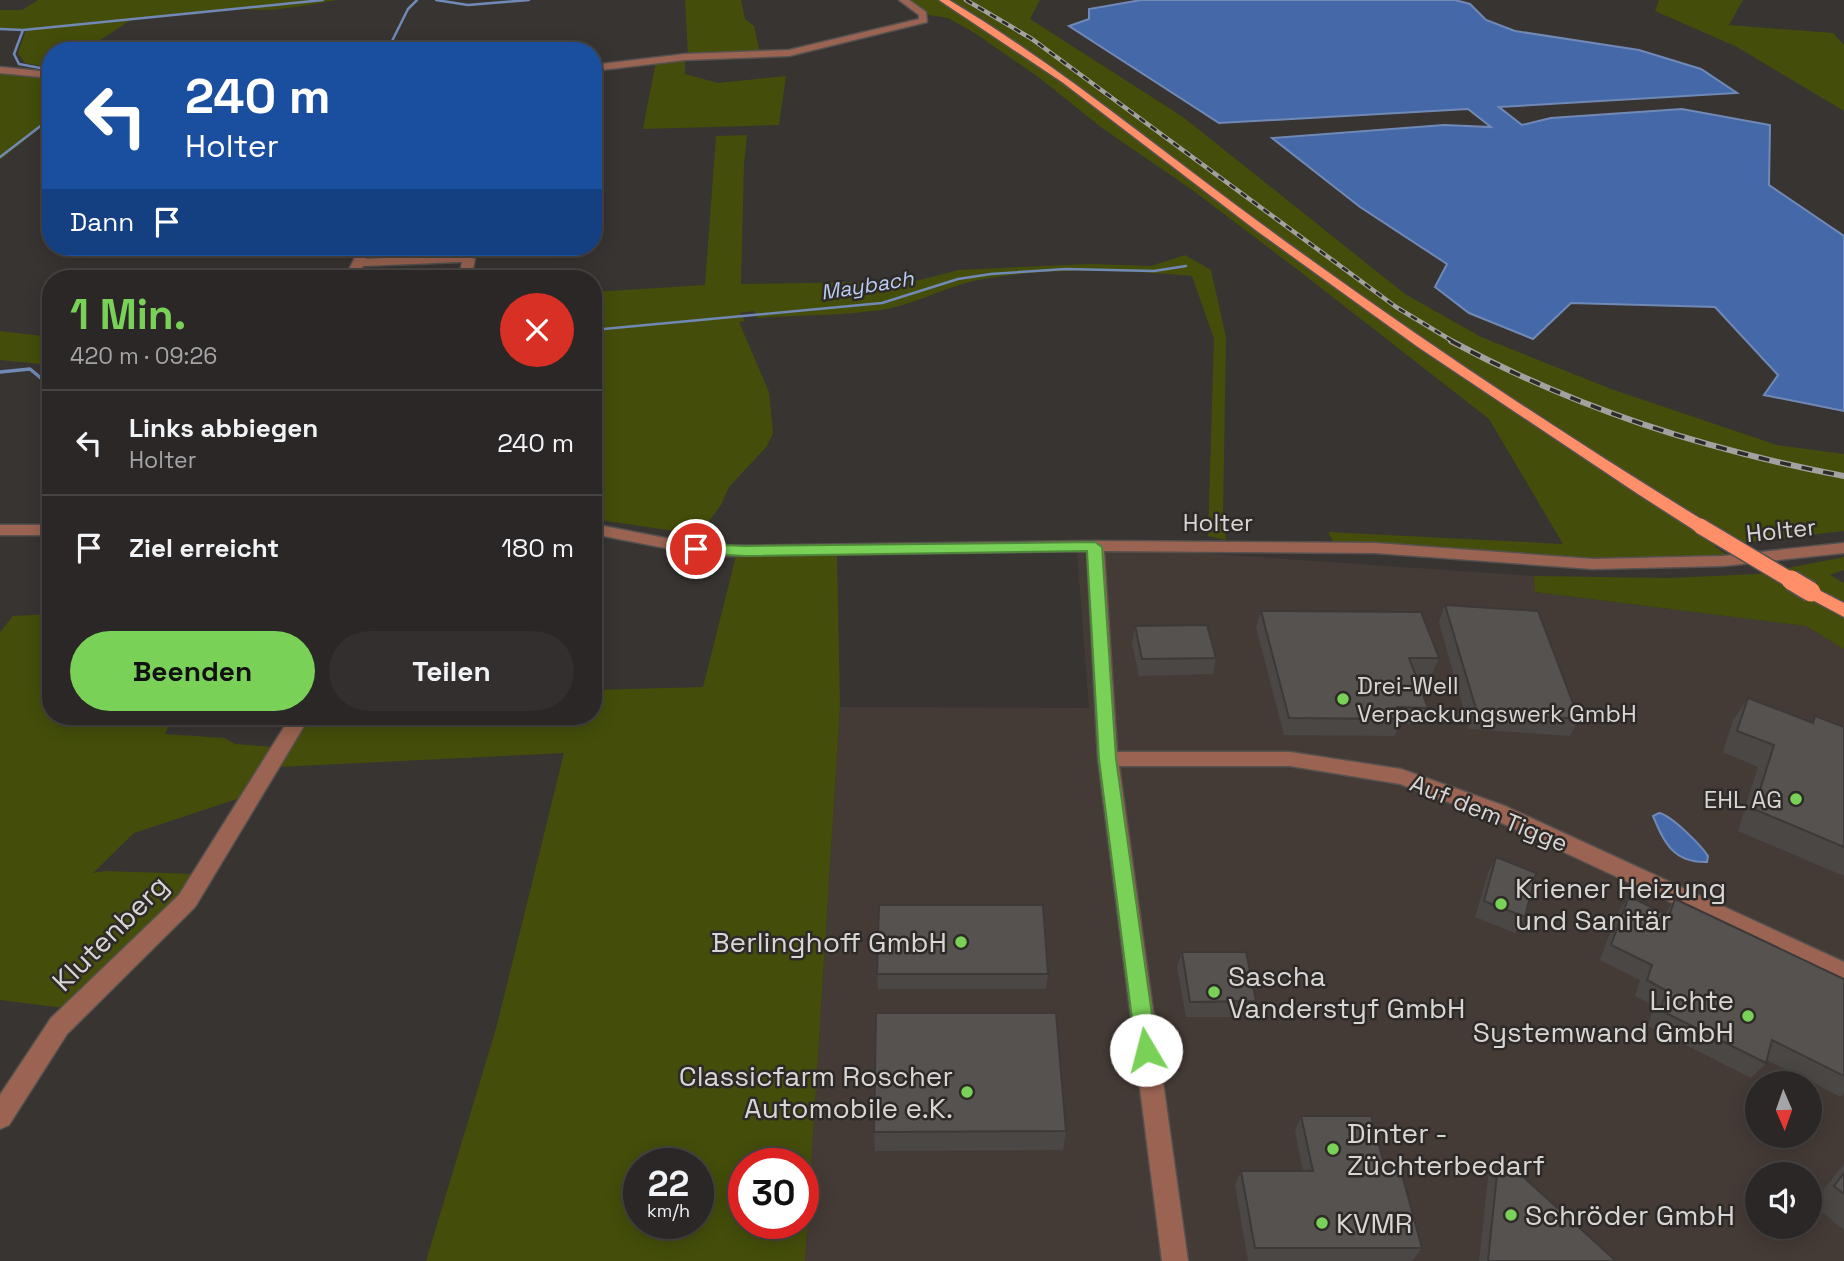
<!DOCTYPE html>
<html lang="de">
<head>
<meta charset="utf-8">
<style>
  body { margin:0; font-family:"Space Grotesk",sans-serif; background:#322f2e; color:#f1f3f6; height:100vh; display:flex; flex-direction:column; font-size:26px; white-space:nowrap }
  * { box-sizing:border-box; margin:0 }
  p { font-size:23px; color:#a5a5a7 }
  .icon { flex:none; width:38px; height:38px; fill:none; stroke:currentColor; stroke-width:2; stroke-linecap:round; stroke-linejoin:round }
  .map { position:relative; flex:1; overflow:hidden }
  .drawer { position:absolute; left:42px; top:270px; width:560px; height:455px; display:flex; flex-direction:column; background:#2a2726; border-radius:28px; box-shadow:0 4px 18px #0003,0 0 0 2px #464443 }
  .drawer>* { flex:none }
  .guide { position:absolute; left:42px; top:42px; width:560px; height:214px; border-radius:28px; box-shadow:0 4px 18px #0003,0 0 0 2px #464443; background:#1a4fa0; color:#fff; overflow:hidden }
  .needle { width:46px; rotate:178deg }
  .buttons { position:absolute; left:1745px; top:1071px; display:grid; gap:14px }
  .buttons a { display:grid; place-items:center; width:77px; height:77px; border-radius:50%; background:#2a2726; box-shadow:0 4px 18px #0003,0 0 0 2px #464443; font-size:35px }
  .speed { position:absolute; left:623px; top:1148px; display:flex; gap:14px; font-size:35px; font-weight:700; text-align:center }
  .speed>* { display:grid; place-content:center; width:91px; height:91px; border-radius:50%; background:#2a2726; box-shadow:0 4px 18px #0003,0 0 0 2px #464443; line-height:1 }
  .speed small { font-size:18px; font-weight:400 }
  .speed .limit { border:10px solid #d22; background:#fff; color:#111 }
  .pin { position:absolute; display:grid; place-items:center; width:60px; height:60px; color:#fff; margin:-30px; border:4px solid #fff; border-radius:50%; box-shadow:0 2px 7px #0007 }
  .me { position:absolute; width:77px; margin:-38px; rotate:352deg; stroke-linejoin:round; filter:drop-shadow(0 0 5px #0008) }
  .turn { display:flex; align-items:center; gap:24px; height:147px; padding:0 28px; font-size:32px }
  .turn .icon { width:91px; height:91px; stroke-width:2.5 }
  .turn b { display:block; font-size:49px; line-height:60px }
  .then { display:flex; align-items:center; height:66px; padding:0 28px; background:#0003; gap:14px; font-size:26px }
  .round { display:grid; place-items:center; flex:none; width:74px; height:74px; border-radius:37px; background:#322f2e }
  .head { display:flex; align-items:center; justify-content:space-between; height:119px; padding:0 28px }
  h1 { font-size:42px; font-weight:700; line-height:52px; color:#79d157 }
  .button { display:flex; gap:14px; margin-top:auto; padding:14px 28px }
  .button a { flex:1; height:80px; border-radius:42px; background:#79d157; color:#111; font-size:28px; font-weight:700; line-height:80px; text-align:center }
  .button a+a { background:#322f2e; color:#f1f3f6 }
  ul { padding:0; list-style:none }
  li { display:flex; align-items:center; gap:21px; height:105px; padding:0 28px; border-top:2px solid #464443 }
  li div { flex:1 }
  li b { display:block; font-size:26px }
  li em { font-style:normal }
  .map>svg:first-child { display:block }
  .built { fill:#453b36; fill-rule:evenodd }
  .green { fill:#444e0a; fill-rule:evenodd }
  .water { fill:#4568a8; stroke:#7189b6; stroke-width:2 }
  .lines { fill:none; stroke-linecap:round; stroke-linejoin:round }
  .stream-far1 { stroke:#7189b6; stroke-width:2.5 }
  .stream { stroke:#7189b6; stroke-width:3.5 }
  .minor-casing { stroke:#55514f; stroke-width:3 }
  .major-casing { stroke:#55514f; stroke-width:3 }
  .minor { fill:#9b6452; fill-rule:evenodd }
  .major { fill:#fe8f69; fill-rule:evenodd }
  .rail-far1-casing { stroke:#a4a2a0; stroke-width:4.5 }
  .rail-casing { stroke:#a4a2a0; stroke-width:6 }
  .rail-far1 { stroke:#2e2a28; stroke-width:2.5; stroke-dasharray:7; stroke-linecap:butt }
  .rail { stroke:#2e2a28; stroke-width:3.5; stroke-dasharray:11; stroke-linecap:butt }
  .major-bridge-far1-casing { stroke:#55514f; stroke-width:18; stroke-linecap:butt }
  .major-bridge-casing { stroke:#55514f; stroke-width:23; stroke-linecap:butt }
  .major-bridge-far1 { stroke:#fe8f69; stroke-width:15 }
  .major-bridge { stroke:#fe8f69; stroke-width:19 }
  .wall { fill:#4a4745 }
  .building { fill:#565250; stroke:#3c3938; stroke-width:2 }
  .route { fill:#79d157; stroke:#4f8839; stroke-width:2 }
  .poi-dot { fill:#79d157; stroke:#2e2a28; stroke-width:2.5 }
  .labels { text-anchor:middle; dominant-baseline:central; stroke-width:5; stroke-linejoin:round; paint-order:stroke }
  .far-water-label { font-size:21px; font-style:italic; fill:#b9cef2; stroke:#2e2a28 }
  .street-label { font-size:24px; fill:#d8d6d5; stroke:#2e2a28 }
  .poi-label { font-size:24px; fill:#d8d6d5; stroke:#2e2a28; text-anchor:start }
  .near-poi-label { font-size:28px; fill:#d8d6d5; stroke:#2e2a28; text-anchor:start }
  .near-street-label { font-size:28px; fill:#d8d6d5; stroke:#2e2a28 }
</style>
</head>
<body>
<div class="map">
<svg width="1844" height="1261" viewBox="0 0 1844 1261">
  <rect width="100%" height="100%" fill="#383432"/>
  <path class="built" d="M1077 551 1184 552 1534 576 1535 592 1806 626 1844 649V1261H805L840 707 1089 708ZM1757 1083H1810V1136H1757ZM1757 1174H1810V1227H1757Z"/>
  <path class="green" d="M38 0H337C306 5 269 14 238 8L43 28 131 20 83 51H51V68L25 63 18 53 26 30 0 29V10H22Z
    M685 0H741L745 19 754 26 760 53 688 55Z
    M908 0H1040L1030 19 1183 117 1405 294 1481 337 1611 389 1777 445 1844 454V531L1714 546 1727 555 1641 560 1549 559 1334 543 1328 532 1563 544 1489 419 1298 270 1191 189 1102 128 1037 76 973 32 948 18 929 15Z
    M1659 0H1743L1729 25 1833 33 1844 45V111L1737 47 1655 11Z
    M685 59V74L718 83 786 76 779 125 643 129 656 61Z
    M0 72 51 77V119L0 160Z
    M747 135 744 165 741 284 916 281 959 270 1089 264 1151 266 1185 255 1211 270 1226 337 1223 516 1226 540 1208 536 1214 339 1192 276C1122 270 1047 267 978 280 944 287 914 305 881 310 840 316 798 315 757 318L754 311 740 313 745 321 739 322 769 392 773 433 767 446 729 487 721 505 697 537 688 533 593 519V292L705 285 716 136Z
    M0 331 51 337V365L0 360Z
    M837 555 840 707 805 1261H426L497 1025 564 753 278 767 308 716H593V690L703 687 736 556ZM639 1164H698V1223H639ZM744 1164H803V1223H744Z
    M1844 557V570L1830 575 1844 583V649L1806 626 1535 592 1534 576 1670 578 1758 574Z
    M51 614V716H173L165 734 224 738 235 744 274 747 243 797 134 833 93 873 105 871 195 874 175 903 64 1008 0 1000V632L13 616Z"/>
  <path class="water" d="M1141 0H1455L1470 4 1486 20 1515 31 1639 50 1701 69 1737 93 1499 107 1522 125 1551 118 1682 109 1770 125 1769 185 1844 236V411L1764 395 1778 375 1715 307 1571 303 1533 339 1469 313 1435 287 1447 264 1360 207 1272 138 1444 125 1491 127 1468 109 1219 123 1069 26 1089 19V9Z
    M1659 813C1671 815 1701 845 1708 856L1707 862C1673 863 1664 842 1653 816Z"/>
  <g class="lines">
    <path class="stream-far1" d="M436 0 468 5 529 0
      M0 29 23 30 14 54 19 64 51 70
      M23 30 323 0
      M387 51 408 9 417 0
      M0 157 51 118
      M593 330 882 303 958 279 991 274 1066 269 1154 271 1186 266"/>
    <path class="stream" d="M0 372 30 369 42 379 51 378"/>
    <g class="minor-casing">
      <path id="minor" d="M899 0H909L926 12 927 22 789 56 685 60 593 71V65L685 54 789 50 919 19V15Z
        M0 67 51 72V78L0 73Z
        M360 247H372L366 259 460 254 475 259 471 278H459L462 262H460L363 266 357 278H345Z
        M593 524 696 544 723 546 1095 541 1375 543 1593 559 1723 556 1844 543V553L1723 566 1593 569 1375 553 1104 551 1117 752H1290L1401 769 1505 806 1844 962V983L1491 818 1400 784 1290 766H1119L1188 1261H1162L1098 759 1087 551 723 556 696 554 593 534Z
        M0 525H51V535H0Z
        M291 716H310L195 907 67 1034 9 1125 0 1129V1095L51 1018 179 895Z"/>
    </g>
    <g class="major-casing">
      <path id="major" d="M939 0H949C1061 67 1161 151 1267 228 1409 332 1556 430 1706 522L1708 526 1706 530H1694L1638 494 1418 347 1257 231 1062 82Z
        M1811 586 1844 603V617L1805 596 1803 592 1805 588Z"/>
    </g>
    <use href="#minor" class="minor"/>
    <use href="#major" class="major"/>
    <g class="rail-far1-casing">
      <path id="rail-far1" d="M966 0 1032 39 1396 307 1454 342"/>
    </g>
    <g class="rail-casing">
      <path id="rail" d="M1451 341C1577 409 1703 449 1844 476"/>
    </g>
    <use href="#rail-far1" class="rail-far1"/>
    <use href="#rail" class="rail"/>
    <g class="major-bridge-far1-casing">
      <path id="major-bridge-far1" d="M1700 526 1794 582"/>
    </g>
    <g class="major-bridge-casing">
      <path id="major-bridge" d="M1791 580 1811 592"/>
    </g>
    <use href="#major-bridge-far1" class="major-bridge-far1"/>
    <use href="#major-bridge" class="major-bridge"/>
  </g>
  <path class="wall" d="M1445 605 1579 719 1570 736 1469 729 1439 622Z
    M1261 611 1439 658 1432 674H1415L1428 708 1421 724H1399L1395 736 1284 735 1256 627Z
    M1135 626 1216 658 1213 674 1139 676 1132 643Z
    M1748 698 1811 722 1815 716 1844 727V876L1738 831 1758 767 1723 752 1733 720Z
    M1496 857 1525 917 1515 933 1475 917 1488 873Z
    M1629 896 1665 914 1675 899 1844 979V1094L1841 1097 1767 1060 1766 1063 1751 1078 1648 1026 1654 1006 1635 996 1640 980 1600 960 1618 912Z
    M1182 952 1256 1001 1251 1017H1186L1177 967Z
    M877 974H1048L1046 989H878Z
    M1301 1116 1422 1248 1412 1261H1248L1235 1185 1241 1171H1303L1295 1131Z
    M1066 1131 1063 1150 875 1151 874 1132Z
    M1499 1155 1616 1261H1479L1489 1169Z
    M1844 1164V1230L1812 1204Z"/>
  <path class="building" d="M1445 605 1538 611 1579 719 1477 712Z
    M1261 611 1421 612 1439 658H1409L1428 708 1397 707 1401 719 1289 718Z
    M1207 625 1216 658 1142 659 1135 626Z
    M1748 698 1813 723 1815 716 1844 727V847L1754 809 1774 745 1737 731Z
    M1496 857 1536 873 1525 917 1484 901Z
    M1629 896 1669 916 1675 899 1844 979V1076L1772 1040 1766 1063 1660 1010 1667 991 1647 980 1652 965 1611 945Z
    M879 905H1043L1048 974H877Z
    M1182 952H1246L1256 1001 1190 1002Z
    M876 1013H1056L1066 1131 874 1132Z
    M1301 1116H1371L1386 1171H1401L1422 1248H1255L1241 1171H1313Z
    M1499 1155 1616 1261H1488Z
    M1844 1173V1194L1834 1186Z"/>
  <path class="route" d="M1095 542 1102 547 1116 759 1157 1050 1154 1057 1146 1060 1139 1057 1136 1050 1099 759 1087 551 745 556 696 553 689 549 696 544 745 546Z"/>
  <g class="poi-dot">
    <circle cx="1343" cy="699" r="7"/>
    <circle cx="1796" cy="799" r="7"/>
    <circle cx="1501" cy="904" r="7"/>
    <circle cx="961" cy="942" r="7"/>
    <circle cx="1214" cy="992" r="7"/>
    <circle cx="1748" cy="1016" r="7"/>
    <circle cx="967" cy="1092" r="7"/>
    <circle cx="1333" cy="1149" r="7"/>
    <circle cx="1511" cy="1215" r="7"/>
    <circle cx="1322" cy="1223" r="7"/>
  </g>
  <g class="labels">
    <g class="far-water-label">
      <text transform="translate(867 285) rotate(-9)">Maybach</text>
    </g>
    <g class="street-label">
      <text x="1218" y="522">Holter</text>
      <text transform="translate(1781 530) rotate(-6)">Holter</text>
      <text transform="translate(1489 813) rotate(22)">Auf dem Tigge</text>
    </g>
    <g class="poi-label">
      <text x="1357" y="685">Drei-Well<tspan x="1357" dy="28">Verpackungswerk GmbH</tspan></text>
      <text x="1782" y="799" text-anchor="end">EHL AG</text>
    </g>
    <g class="near-poi-label">
      <text x="1515" y="888">Kriener Heizung<tspan x="1515" dy="32">und Sanitär</tspan></text>
      <text x="947" y="942" text-anchor="end">Berlinghoff GmbH</text>
      <text x="1228" y="976">Sascha<tspan x="1228" dy="32">Vanderstyf GmbH</tspan></text>
      <text x="1734" y="1000" text-anchor="end">Lichte<tspan x="1734" dy="32">Systemwand GmbH</tspan></text>
      <text x="953" y="1076" text-anchor="end">Classicfarm Roscher<tspan x="953" dy="32">Automobile e.K.</tspan></text>
      <text x="1347" y="1133">Dinter -<tspan x="1347" dy="32">Züchterbedarf</tspan></text>
      <text x="1525" y="1215">Schröder GmbH</text>
      <text x="1336" y="1223">KVMR</text>
    </g>
    <g class="near-street-label">
      <text transform="translate(110 933) rotate(-45)">Klutenberg</text>
    </g>
  </g>
</svg>
<div class="buttons">
<a><svg class="needle" viewBox="-14 -14 28 28"><path d="M0-13l5 13h-10z" fill="#e53935"/><path d="M0 13l5-13h-10z" fill="#a5a5a7"/></svg></a>
<a><svg class="icon" aria-label="sound" viewBox="0 0 24 24"><path d="M4 9h4l5-4v14l-5-4H4zM17 9q2 3 0 6"/></svg></a>
</div>
<div class="speed"><div>22<small>km/h</small></div><div class="limit">30</div></div>
<div class="pin" style="left:696px;top:549px;background:#d93025"><svg class="icon" aria-label="arrive" viewBox="0 0 24 24"><path d="M6 21V4h12l-3 4 3 4H6"/></svg></div>
<svg class="me" style="left:1146px;top:1050px" viewBox="-20 -20 40 40"><circle r="19" fill="#fff"/><path d="M0-13L10 11 0 6-10 11z" fill="#79d157"/></svg>
<div class="guide">
<div class="turn"><svg class="icon" aria-label="left" viewBox="0 0 24 24"><path d="M17 20v-9H6M10 6l-5 5 5 5"/></svg><div><b>240 m</b>Holter</div></div>
<div class="then">Dann<svg class="icon" aria-label="arrive" viewBox="0 0 24 24"><path d="M6 21V4h12l-3 4 3 4H6"/></svg></div>
</div>
<section class="drawer">
<div class="head"><div><h1>1 Min.</h1><p>420 m · 09:26</p></div><a class="round" style="background:#d93025;color:#fff"><svg class="icon" aria-label="close" viewBox="0 0 24 24"><path d="M6 6l12 12M18 6L6 18"/></svg></a></div>
<ul>
<li><svg class="icon" aria-label="left" viewBox="0 0 24 24"><path d="M17 20v-9H6M10 6l-5 5 5 5"/></svg><div><b>Links abbiegen</b><p>Holter</p></div><em>240 m</em></li>
<li><svg class="icon" aria-label="arrive" viewBox="0 0 24 24"><path d="M6 21V4h12l-3 4 3 4H6"/></svg><div><b>Ziel erreicht</b></div><em>180 m</em></li>
</ul>
<div class="button"><a>Beenden</a><a>Teilen</a></div>
</section>
</div>
</body>
</html>
